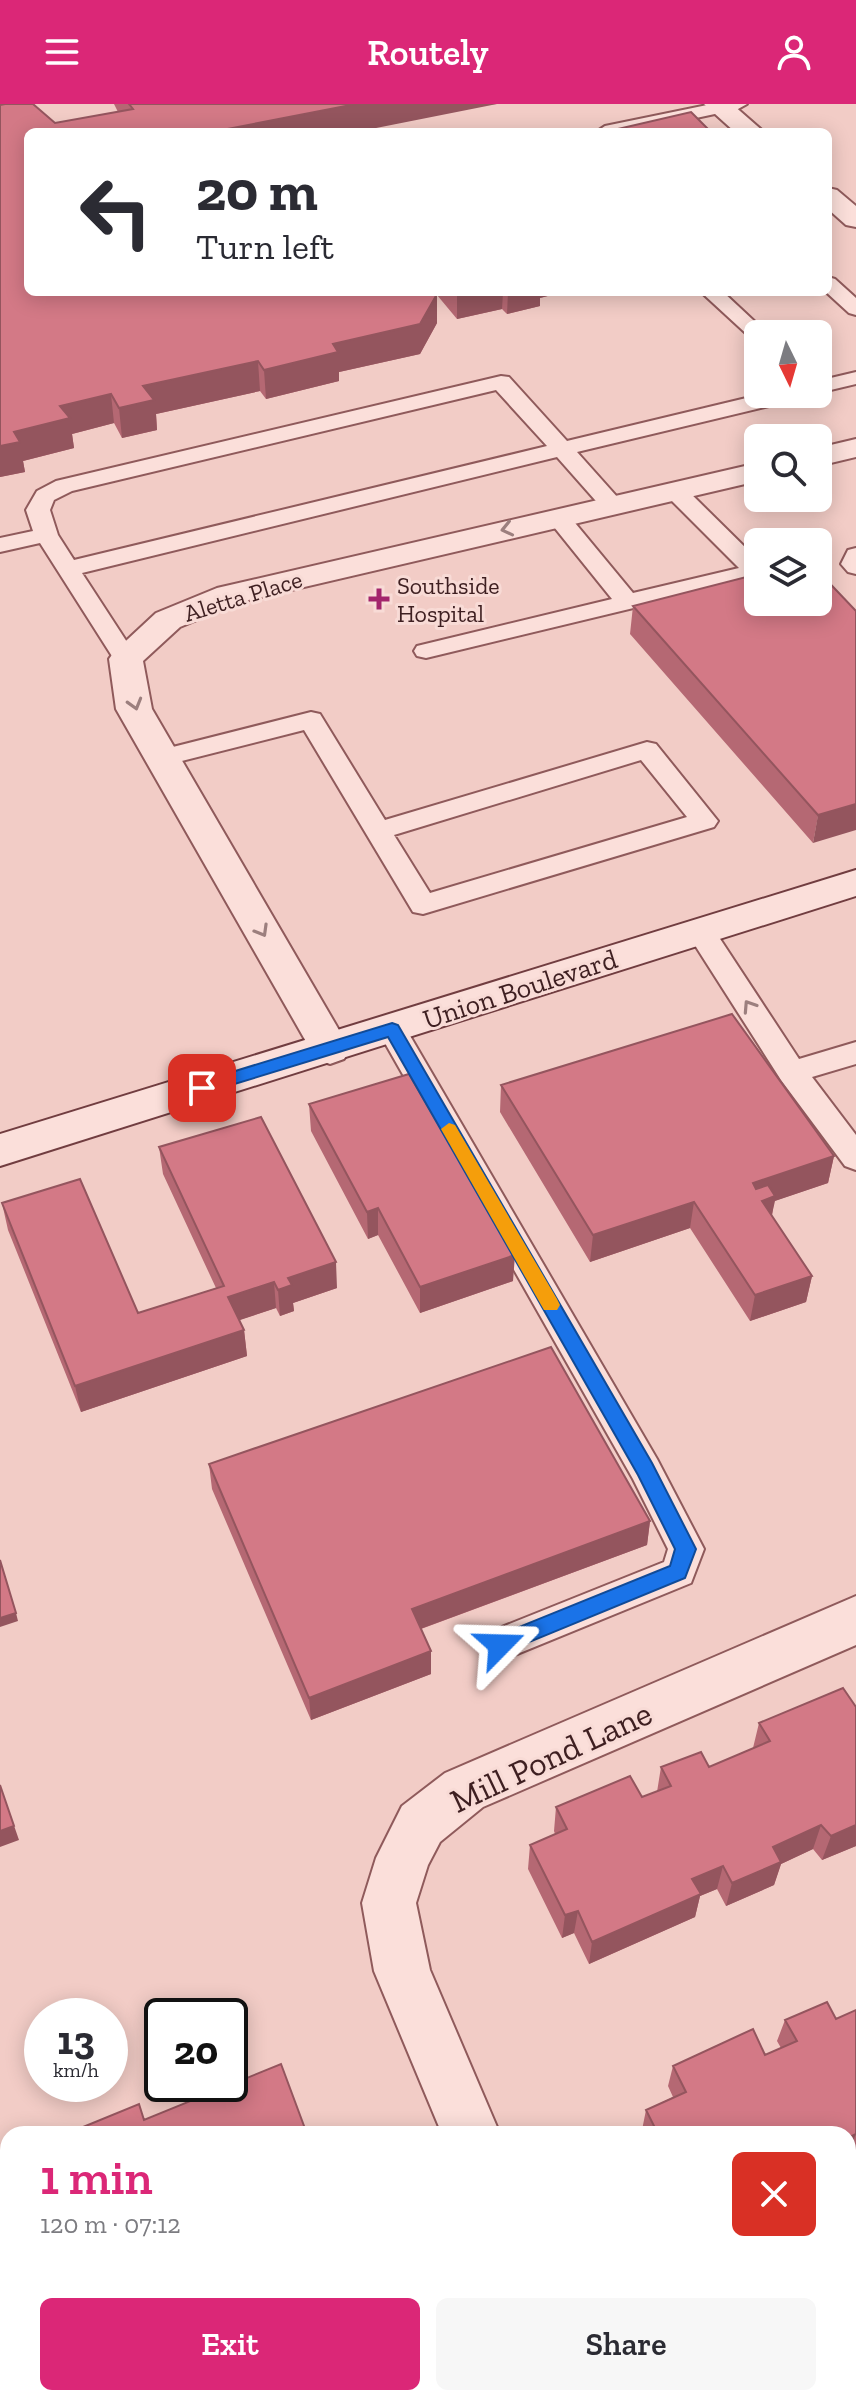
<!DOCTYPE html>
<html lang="en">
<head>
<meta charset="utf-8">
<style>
  body { margin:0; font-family:"Zilla Slab",serif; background:#f7f7f7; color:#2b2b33; height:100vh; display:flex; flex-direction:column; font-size:30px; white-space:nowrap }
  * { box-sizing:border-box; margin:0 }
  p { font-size:26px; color:#7c7c81 }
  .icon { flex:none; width:44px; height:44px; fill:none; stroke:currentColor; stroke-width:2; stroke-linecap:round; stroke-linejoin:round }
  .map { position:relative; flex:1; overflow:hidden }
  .drawer { position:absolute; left:0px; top:2022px; width:856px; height:280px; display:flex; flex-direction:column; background:#fff; border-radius:24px 24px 0 0; box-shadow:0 4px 20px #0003 }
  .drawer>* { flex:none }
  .hud { position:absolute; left:24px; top:24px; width:808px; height:168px; border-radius:12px; box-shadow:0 4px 20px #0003; background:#fff; color:#2b2b33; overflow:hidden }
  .needle { width:52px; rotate:175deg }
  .buttons { position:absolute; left:744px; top:216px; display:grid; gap:16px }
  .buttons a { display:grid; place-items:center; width:88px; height:88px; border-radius:12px; background:#fff; box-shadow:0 4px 20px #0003; font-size:40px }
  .speed { position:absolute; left:24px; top:1894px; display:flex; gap:16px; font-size:40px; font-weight:700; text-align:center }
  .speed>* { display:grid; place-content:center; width:104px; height:104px; border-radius:50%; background:#fff; box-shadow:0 4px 20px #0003; line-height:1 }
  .speed small { font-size:20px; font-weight:400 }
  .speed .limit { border:4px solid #111; border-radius:12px; background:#fff; color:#111 }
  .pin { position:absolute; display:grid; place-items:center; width:68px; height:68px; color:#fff; margin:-34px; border-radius:16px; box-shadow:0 4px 12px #0006 }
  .me { position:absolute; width:88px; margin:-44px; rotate:68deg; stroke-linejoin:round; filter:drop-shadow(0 0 6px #0008) }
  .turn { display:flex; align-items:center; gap:28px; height:168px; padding:0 40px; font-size:36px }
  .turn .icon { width:104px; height:104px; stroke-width:2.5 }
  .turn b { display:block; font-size:56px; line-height:68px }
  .round { display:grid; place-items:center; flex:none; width:84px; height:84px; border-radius:12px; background:#f7f7f7 }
  .head { display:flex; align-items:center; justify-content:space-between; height:136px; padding:0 40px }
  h1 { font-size:48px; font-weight:600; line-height:60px; color:#db2777 }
  .action { display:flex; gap:16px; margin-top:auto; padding:16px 40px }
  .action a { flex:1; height:92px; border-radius:12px; background:#db2777; color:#fff; font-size:32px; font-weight:600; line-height:92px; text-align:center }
  .action a+a { background:#f7f7f7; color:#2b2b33 }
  header { display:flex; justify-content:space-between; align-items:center; height:104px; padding:0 40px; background:#db2777; color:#fff; font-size:36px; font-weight:600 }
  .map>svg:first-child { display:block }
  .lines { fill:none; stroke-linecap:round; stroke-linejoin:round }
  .lane-casing { stroke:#8f5a5b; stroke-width:4 }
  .street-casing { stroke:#8f5a5b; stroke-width:4 }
  .secondary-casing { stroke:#713d40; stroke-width:4 }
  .lane { fill:#fbdfda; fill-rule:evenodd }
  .street { fill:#fbdfda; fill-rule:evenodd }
  .secondary { fill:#fbdfda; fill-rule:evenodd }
  .wall { fill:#b56873 }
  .shaded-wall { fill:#94555e }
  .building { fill:#d37986; stroke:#94555e; stroke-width:2 }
  .oneway { stroke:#9c7f7e }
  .route { fill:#1a73e8; stroke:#114b97; stroke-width:2 }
  .slow { fill:#f59e0b }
  .poi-dot { fill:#a3256c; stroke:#f8dbd6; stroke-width:3 }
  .labels { text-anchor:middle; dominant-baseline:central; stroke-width:6; stroke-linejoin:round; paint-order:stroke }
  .far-poi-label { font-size:24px; fill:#3e1f21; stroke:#f8dbd6; text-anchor:start }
  .far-street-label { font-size:24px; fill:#3e1f21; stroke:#f8dbd6 }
  .street-label { font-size:28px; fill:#3e1f21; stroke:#f8dbd6 }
  .near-street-label { font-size:34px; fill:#3e1f21; stroke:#f8dbd6 }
</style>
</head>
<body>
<header><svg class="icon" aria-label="menu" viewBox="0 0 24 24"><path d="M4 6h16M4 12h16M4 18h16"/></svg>Routely<svg class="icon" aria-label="person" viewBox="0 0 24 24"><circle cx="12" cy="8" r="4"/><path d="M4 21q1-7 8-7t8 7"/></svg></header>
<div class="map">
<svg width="856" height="2302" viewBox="0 0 856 2302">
  <rect width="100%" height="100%" fill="#f2ccc6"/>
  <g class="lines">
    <g class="lane-casing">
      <path id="lane" d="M712 0H747L738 5 631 28H596L605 22Z
        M828 173 835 175 856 194V211L849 209 826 188Z
        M701 188H723L768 230H758V236L751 234Z
        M856 268V280L818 289V277Z
        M501 272 509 273 567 337 763 290H801L798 295 577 348 619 395 623 400 619 405H603L557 353 82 469 138 555 135 560H117L40 439 0 448V434L33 427 26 406 37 387 56 377ZM496 286 547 342 74 456 58 431 50 406 54 396 72 387Z
        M675 380 683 382 758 456V474L426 554 417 552 414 547 417 542 612 495 550 418 546 413 550 408H566L633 489 739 464 667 392 664 387 667 382Z
        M856 444V470L848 468 841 460 848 446Z
        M311 608 320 610 385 716 647 638 656 640 718 717 714 723 423 810 413 808 304 626 162 662 153 660 149 654 153 648ZM641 656 687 713 430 789 394 731Z
        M701 818 711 821 799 955 856 938V960L812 973 856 1031V1066L845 1062 781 976 691 835 687 828 691 821Z
        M392 915 402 918 657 1355 704 1445 691 1479 500 1557 487 1553 482 1541 487 1529 664 1458 668 1445 633 1375 377 925 382 918Z"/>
    </g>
    <g class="street-casing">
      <path id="street" d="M704 0H732L764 28H735Z
        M828 84 837 86 856 102V123L846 121 828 105Z
        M856 335V353L818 362V344Z
        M758 359V377L240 498 180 523 143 557 152 605 350 945 344 955 330 960 316 955 116 605 109 555 114 548 156 509 217 484Z
        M856 1492V1541L483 1703 440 1738 428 1761 416 1799 430 1866 500 2030H442L374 1867 362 1799 376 1754 402 1702 445 1669Z
        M599 2294H665L668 2302H602Z"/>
    </g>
    <g class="secondary-casing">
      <path id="secondary" d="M856 766V792L0 1062V1030Z"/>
    </g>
    <use href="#lane" class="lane"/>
    <use href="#street" class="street"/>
    <use href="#secondary" class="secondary"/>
  </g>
  <path class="wall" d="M114 0H497L28 28V188H559V189L540 194V202L507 210 502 205 457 215 437 191V219L420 250 339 268V277L266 295 260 287 156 310 157 326 122 334 114 319 72 330 74 344 23 357 25 368 0 373V1L55 19 118 8Z
    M633 502 856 507 813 739 630 530Z
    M501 981 834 1052 828 1079 774 1097 772 1112 812 1172 806 1198 750 1217 690 1124 590 1158 500 1008Z
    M309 1000 513 1177 420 1209 378 1131 368 1135 311 1027Z
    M159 1043 337 1184 293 1199 294 1207 280 1212 276 1204 239 1216 244 1226 247 1252 81 1308 8 1126 2 1099 138 1209 216 1184 163 1070Z
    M209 1360 650 1417 647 1441 421 1525 431 1547V1570L311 1616 212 1385Z
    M856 1603V1742L822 1756 813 1745 781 1760 774 1781 726 1802 717 1785 700 1792 695 1813 589 1860 574 1829 562 1834 528 1765 530 1741 555 1730 554 1727 556 1703 642 1693 657 1688 661 1663H709L753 1644 759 1619Z
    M856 1906V2067L848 2052V2030H644L642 2026 646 2006 673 1993 668 1982 673 1962 765 1951 781 1944 777 1937 785 1916 836 1915Z"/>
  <path class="shaded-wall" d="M356 0H497L356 28H212Z
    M457 188H503L502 205 457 215Z
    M508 188H559V189L540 194V202L507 210Z
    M437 190V219L420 250 339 268V277L266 295 264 266 333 240Z
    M258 257 260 287 156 310 157 326 122 334 119 304 143 282Z
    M111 290 114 319 72 330 74 344 23 357 25 368 0 373V342L14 328 60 302Z
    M856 700V726L813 739 818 711Z
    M834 1052 828 1079 775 1097 770 1119 753 1079Z
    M694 1098 690 1124 590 1158 593 1131Z
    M378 1104V1131L368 1135 367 1108Z
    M515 1151 513 1177 420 1209V1183Z
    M336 1158 337 1184 293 1199 294 1207 280 1212 278 1186 288 1174Z
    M812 1172 806 1198 750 1217 755 1191Z
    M274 1178 276 1204 231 1219 228 1193Z
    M244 1226 247 1252 81 1308 75 1282Z
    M650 1417 647 1441 412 1528V1505Z
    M16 1509 18 1517 0 1523V1514Z
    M431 1547V1570L311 1616 309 1594Z
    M0 1681 19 1736 0 1743Z
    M821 1721 813 1745 781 1760 774 1781 726 1802 732 1779 773 1743Z
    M856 1721V1742L822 1756 831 1732Z
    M723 1762 717 1785 700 1792 695 1813 589 1860 592 1838 692 1775Z
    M578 1807 574 1829 562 1834 565 1811Z
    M856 2030 848 2047V2034Z"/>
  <path class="building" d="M5 0H33L55 19 133 5 129 0H356L212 28H28V188H435L437 190 420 220 333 240 338 248 264 266 258 257 143 282 154 296 119 304 111 290 60 302 70 314 14 328 20 338 0 342V1Z
    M691 8 711 28H605Z
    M818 467 856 507V700L818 711 633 502 758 470V498H818Z
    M732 910 834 1052 753 1079 756 1085 768 1081 775 1092 762 1097 812 1172 755 1191 694 1098 593 1131 501 981Z
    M409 970 515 1151 420 1183 378 1104 367 1108 309 1000Z
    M261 1013 336 1158 288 1174 292 1181 278 1186 274 1178 228 1193 244 1226 75 1282 2 1099 80 1075 138 1209 224 1182 159 1043Z
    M551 1243 650 1417 412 1505 431 1547 309 1594 209 1360Z
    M0 1456 16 1509 0 1514Z
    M843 1584 856 1603V1721L831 1732 821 1721 773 1743 781 1758 732 1779 723 1762 692 1775 701 1790 592 1838 578 1807 565 1811 530 1741 567 1725 556 1703 630 1672 642 1693 671 1682 661 1663 701 1648 709 1663 770 1637 759 1619Z
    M0 1681 14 1722 0 1727Z
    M827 1898 836 1915 856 1906V2030L848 2034V2030H658L646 2006 686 1988 673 1962 753 1925 765 1951 797 1937 785 1916Z
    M281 1960 307 2030H66L139 2000 144 2016Z
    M8 2078V2294H404L407 2302H0V2081Z"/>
  <defs><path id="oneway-chevron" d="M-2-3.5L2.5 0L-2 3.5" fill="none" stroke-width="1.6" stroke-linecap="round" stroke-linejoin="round" transform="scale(2)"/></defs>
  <g class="oneway">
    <use href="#oneway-chevron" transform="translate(507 425) rotate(167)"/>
    <use href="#oneway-chevron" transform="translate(135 600) rotate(74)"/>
    <use href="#oneway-chevron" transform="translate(262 827) rotate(60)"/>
    <use href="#oneway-chevron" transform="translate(749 902) rotate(-123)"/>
  </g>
  <path class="route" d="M392 919 398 921 652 1359 696 1445 685 1474 500 1550 492 1547 489 1541 492 1534 670 1462 675 1445 638 1371 388 933 202 990 194 984 196 979Z"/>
  <path class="slow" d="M449 1019 455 1021 557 1195 560 1201 557 1206H544L441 1025Z"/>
  <path class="poi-dot" d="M375 483h8v8h8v8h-8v8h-8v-8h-8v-8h8z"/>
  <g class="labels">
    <g class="far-poi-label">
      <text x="397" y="481">Southside<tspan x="397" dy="28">Hospital</tspan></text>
    </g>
    <g class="far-street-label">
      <text transform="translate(243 492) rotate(-17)">Aletta Place</text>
    </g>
    <g class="street-label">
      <text transform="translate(520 885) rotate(-18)">Union Boulevard</text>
    </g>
    <g class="near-street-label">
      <text transform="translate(551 1653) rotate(-25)">Mill Pond Lane</text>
    </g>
  </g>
</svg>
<div class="buttons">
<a><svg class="needle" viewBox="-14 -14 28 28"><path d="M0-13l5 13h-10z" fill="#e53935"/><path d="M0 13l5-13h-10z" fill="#7c7c81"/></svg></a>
<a><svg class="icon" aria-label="search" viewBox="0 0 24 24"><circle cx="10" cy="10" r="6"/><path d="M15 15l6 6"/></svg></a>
<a><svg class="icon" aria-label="layers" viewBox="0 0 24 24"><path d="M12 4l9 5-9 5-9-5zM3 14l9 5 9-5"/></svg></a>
</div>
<div class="speed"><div>13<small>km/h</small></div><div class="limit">20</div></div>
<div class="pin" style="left:202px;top:984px;background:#d93025"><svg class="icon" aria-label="arrive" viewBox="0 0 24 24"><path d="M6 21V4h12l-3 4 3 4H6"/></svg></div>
<svg class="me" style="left:500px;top:1541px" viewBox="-20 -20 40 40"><path d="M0-17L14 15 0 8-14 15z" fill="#1a73e8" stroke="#fff" stroke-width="4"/></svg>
<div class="hud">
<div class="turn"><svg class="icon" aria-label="left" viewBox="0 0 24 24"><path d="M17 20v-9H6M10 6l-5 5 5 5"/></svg><div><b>20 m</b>Turn left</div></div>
</div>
<section class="drawer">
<div class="head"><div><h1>1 min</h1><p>120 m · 07:12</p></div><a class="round" style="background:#d93025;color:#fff"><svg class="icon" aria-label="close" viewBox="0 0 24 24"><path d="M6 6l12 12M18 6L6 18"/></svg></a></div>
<div class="action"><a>Exit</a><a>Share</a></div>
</section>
</div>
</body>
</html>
